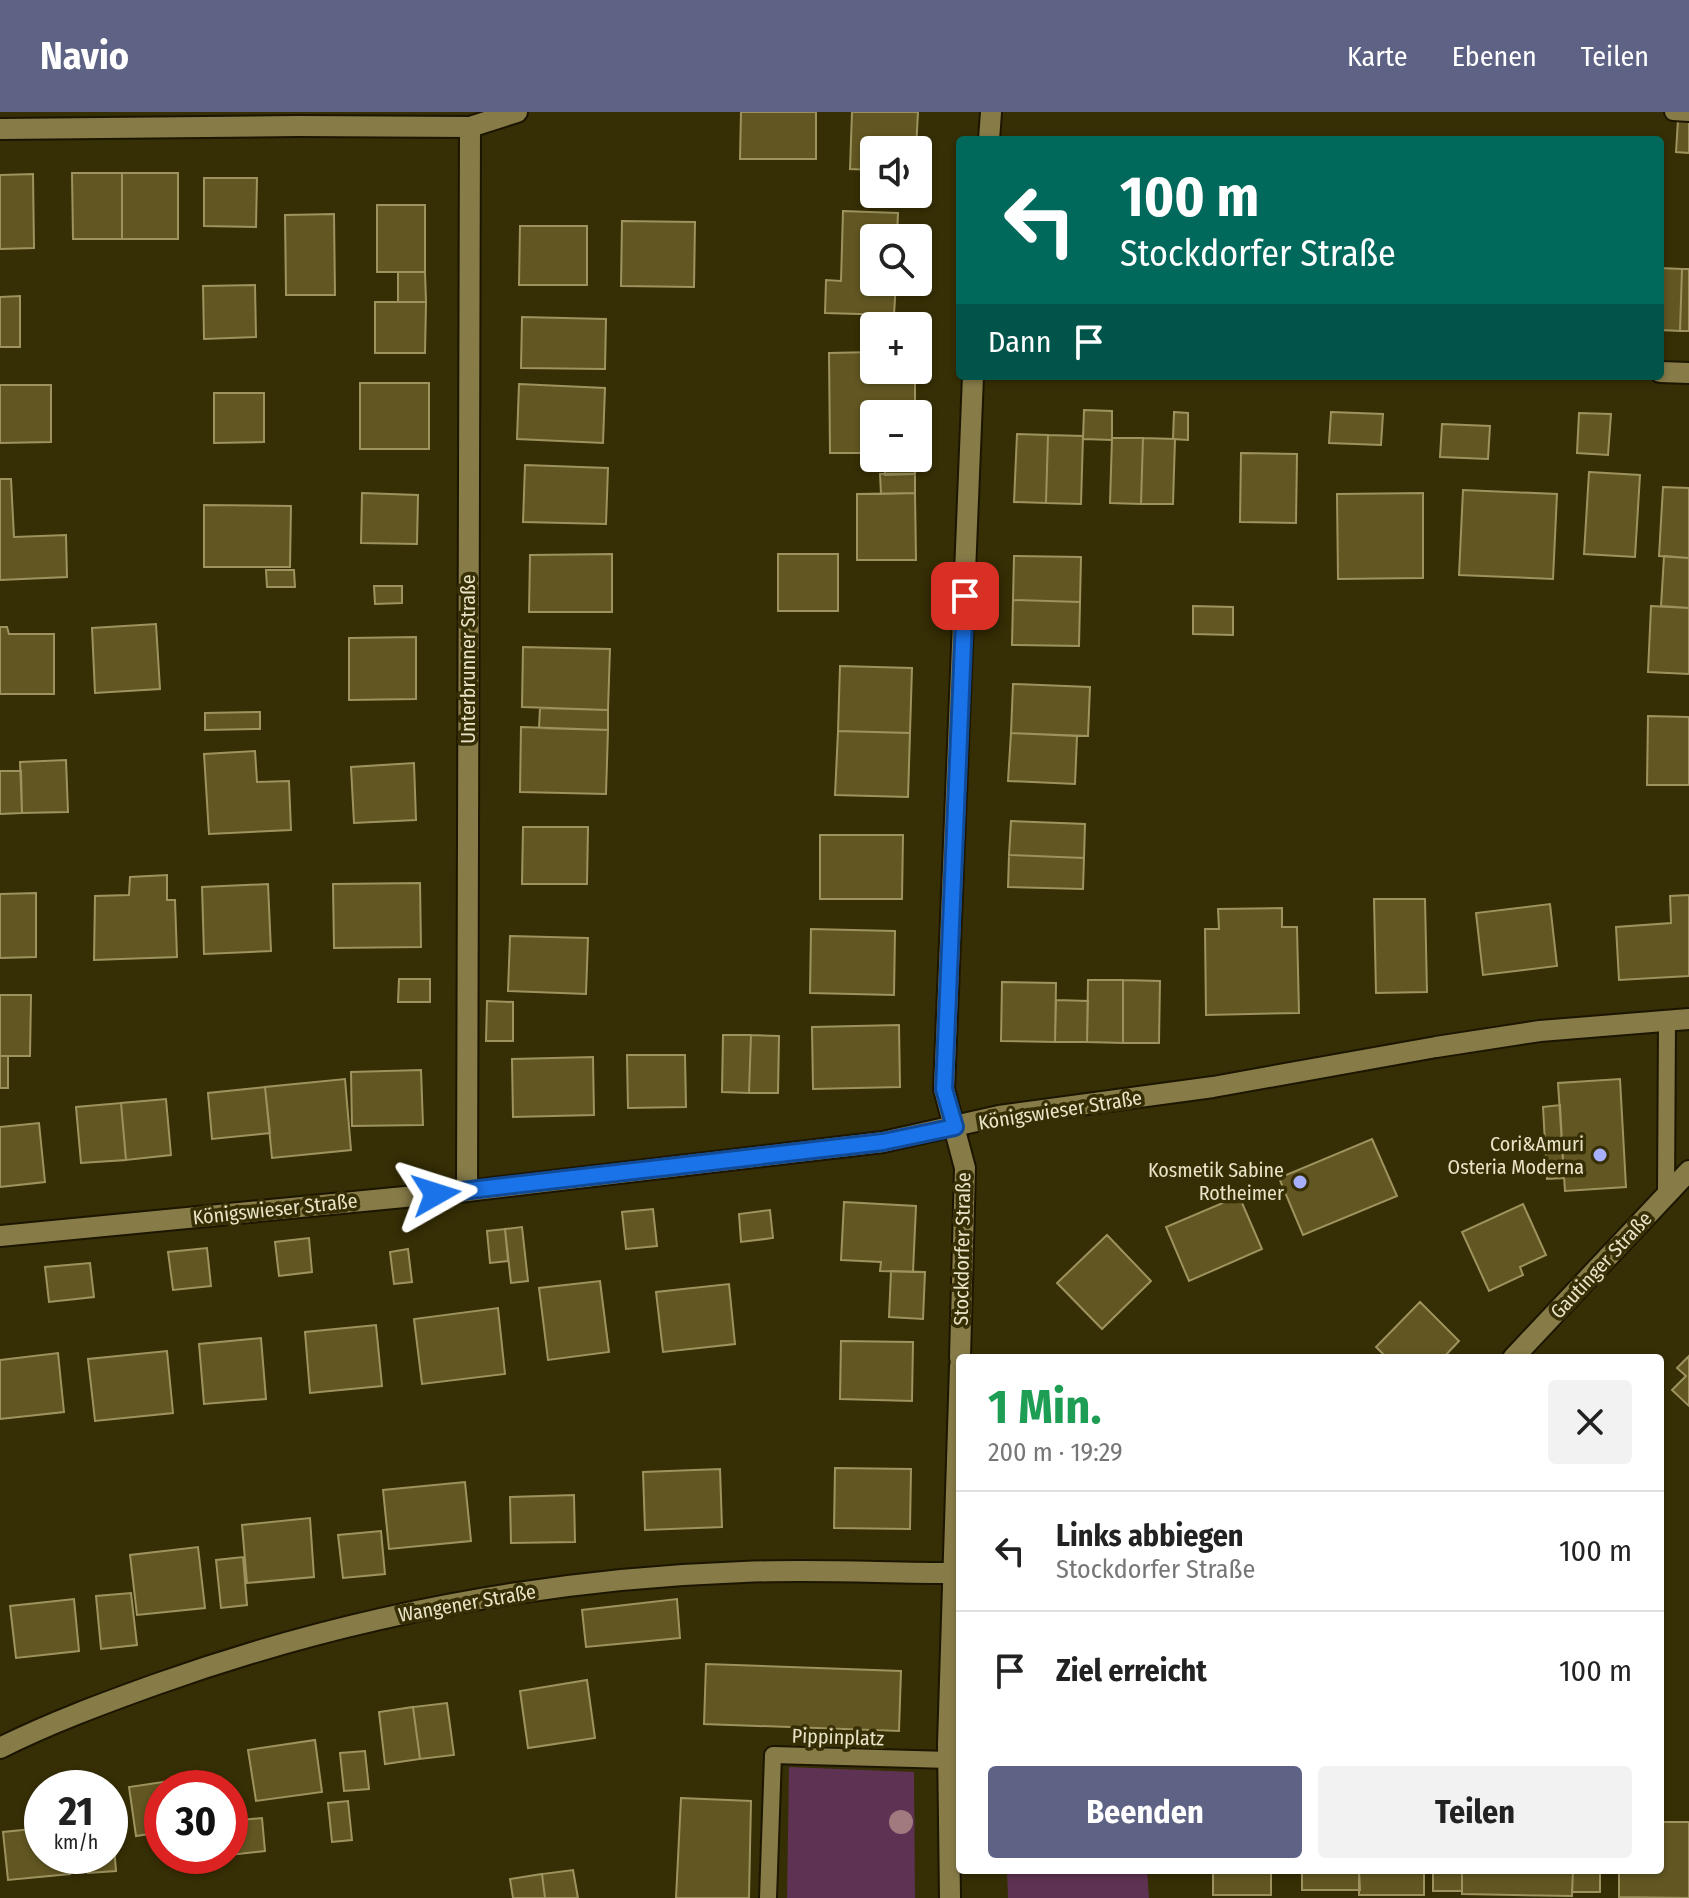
<!DOCTYPE html>
<html lang="de">
<head>
<meta charset="utf-8">
<style>
  body { margin:0; font-family:"Fira Sans Condensed",sans-serif; background:#f2f2f2; color:#222; height:100vh; display:flex; flex-direction:column; font-size:30px; white-space:nowrap }
  * { box-sizing:border-box; margin:0 }
  p { font-size:26px; color:#767676 }
  .icon { flex:none; width:44px; height:44px; fill:none; stroke:currentColor; stroke-width:2; stroke-linecap:round; stroke-linejoin:round }
  .map { position:relative; flex:1; overflow:hidden }
  .panel { position:absolute; left:956px; top:1242px; width:708px; height:520px; display:flex; flex-direction:column; background:#fff; border-radius:8px; box-shadow:0 2px 6px #0004 }
  .panel>* { flex:none }
  .guide { position:absolute; left:956px; top:24px; width:708px; height:244px; border-radius:8px; box-shadow:0 2px 6px #0004; background:#00695c; color:#fff; overflow:hidden }
  .buttons { position:absolute; left:860px; top:24px; display:grid; gap:16px }
  .buttons a { display:grid; place-items:center; width:72px; height:72px; border-radius:8px; background:#fff; box-shadow:0 2px 6px #0004; font-size:40px }
  .speed { position:absolute; left:24px; top:1658px; display:flex; gap:16px; font-size:40px; font-weight:700; text-align:center }
  .speed>* { display:grid; place-content:center; width:104px; height:104px; border-radius:50%; background:#fff; box-shadow:0 2px 6px #0004; line-height:1 }
  .speed small { font-size:20px; font-weight:400 }
  .speed .limit { border:12px solid #d22; background:#fff; color:#111 }
  .pin { position:absolute; display:grid; place-items:center; width:68px; height:68px; color:#fff; margin:-34px; border-radius:16px; box-shadow:0 4px 12px #0006 }
  .me { position:absolute; width:88px; margin:-44px; rotate:84deg; stroke-linejoin:round; filter:drop-shadow(0 0 6px #0008) }
  .turn { display:flex; align-items:center; gap:28px; height:168px; padding:0 32px; font-size:36px }
  .turn .icon { width:104px; height:104px; stroke-width:2.5 }
  .turn b { display:block; font-size:56px; line-height:68px }
  .then { display:flex; align-items:center; height:76px; padding:0 32px; background:#0003; gap:16px; font-size:30px }
  .round { display:grid; place-items:center; flex:none; width:84px; height:84px; border-radius:8px; background:#f2f2f2 }
  .head { display:flex; align-items:center; justify-content:space-between; height:136px; padding:0 32px }
  h1 { font-size:48px; font-weight:700; line-height:60px; color:#1e9e55 }
  .primary-button { display:flex; gap:16px; margin-top:auto; padding:16px 32px }
  .primary-button a { flex:1; height:92px; border-radius:8px; background:#5e6284; color:#fff; font-size:32px; font-weight:700; line-height:92px; text-align:center }
  .primary-button a+a { background:#f2f2f2; color:#222 }
  ul { padding:0; list-style:none }
  li { display:flex; align-items:center; gap:24px; height:120px; padding:0 32px; border-top:2px solid #e0e0e0 }
  li div { flex:1 }
  li b { display:block; font-size:30px }
  li em { font-style:normal }
  header { display:flex; align-items:center; gap:48px; box-sizing:border-box; height:112px; padding:0 40px; background:#5e6284; color:#fff }
  header strong { font-size:38px }
  nav { display:flex; gap:44px; margin-inline-start:auto; font-size:28px }
  .map>svg:first-child { display:block }
  .green { fill:#5e3252 }
  .building { fill:#625722; stroke:#9e935e; stroke-width:2 }
  .lines { fill:none; stroke-linecap:round; stroke-linejoin:round }
  .service-casing { stroke:#1c1600; stroke-width:20 }
  .minor-casing { stroke:#1c1600; stroke-width:24 }
  .service { stroke:#877c48; stroke-width:16 }
  .minor { stroke:#877c48; stroke-width:20 }
  .tree { fill:#a17a7f }
  .route-casing { stroke:#114b97; stroke-width:20 }
  .route { stroke:#1a73e8; stroke-width:14 }
  .poi-dot { fill:#a7b0fc; stroke:#362e04; stroke-width:3 }
  .labels { text-anchor:middle; dominant-baseline:central; stroke-width:7; stroke-linejoin:round; paint-order:stroke }
  .street-label { font-size:20px; fill:#e9e4c8; stroke:#362e04 }
  .poi-label { font-size:20px; fill:#e9e4c8; stroke:#362e04; text-anchor:end }
</style>
</head>
<body>
<header>
<strong>Navio</strong>
<nav><a>Karte</a><a>Ebenen</a><a>Teilen</a></nav>
</header>
<div class="map">
<svg width="1689" height="1786" viewBox="0 0 1689 1786">
  <rect width="100%" height="100%" fill="#362e04"/>
  <path class="green" d="M789 1655 914 1660 915 1786H787Z
    M1007 1758H1147L1149 1786H1008Z"/>
  <path class="building" d="M741 0H816V47H740Z
    M852 0H918L916 38H874V58L850 57Z
    M1678 8H1689V41L1676 40Z
    M72 61H122V127H73Z
    M122 61H178V127H122Z
    M33 62 34 136 0 137V63Z
    M204 66H257L256 115 204 114Z
    M377 93H425V160H377Z
    M843 99 898 101 897 126H874V170H896L894 203 825 201 826 168 841 169Z
    M334 102 335 183H286L285 103Z
    M622 109 695 110 694 175 621 174Z
    M520 114H587V173H519Z
    M1660 156 1682 157 1680 219 1660 218Z
    M1682 157H1689V219H1680Z
    M398 160H425L426 190H398Z
    M255 173 256 225 204 227 203 174Z
    M20 184V235H0V185Z
    M375 190H426L425 241H375Z
    M522 205 606 207 605 257 521 256Z
    M874 240V258H915V302H874V341H830L829 241Z
    M360 271H429V337H360Z
    M519 272 605 276 603 331 517 327Z
    M0 273H51V330L0 331Z
    M214 281H264V330L214 331Z
    M1084 298 1112 299V328L1083 327Z
    M1174 300 1188 301V328L1173 327Z
    M1331 300 1383 302 1381 333 1329 331Z
    M1579 301 1611 302 1608 343 1577 341Z
    M1442 312 1490 314 1488 347 1440 345Z
    M1017 322 1048 323 1046 391 1014 390Z
    M1048 323 1083 324 1081 392 1046 391Z
    M1112 326H1143L1141 392 1110 391Z
    M1143 326 1175 327 1173 392H1141Z
    M1241 341 1297 342 1296 411 1240 410Z
    M885 346H915V362L885 363Z
    M525 353 608 356 606 412 523 410Z
    M1589 360 1640 363 1635 445 1584 442Z
    M880 362H915V381L881 382Z
    M0 367H11L14 425 66 423 67 465 0 468Z
    M1663 375 1689 376V446L1659 444Z
    M1463 378 1557 382 1553 467 1459 463Z
    M362 381 418 383 417 432 361 431Z
    M915 381 916 448H857V382Z
    M1423 381V466L1338 467 1337 382Z
    M204 393 291 394 290 455H204Z
    M612 442V500H529L530 443Z
    M778 442H838V499H778Z
    M1014 444 1081 445 1080 490 1013 488Z
    M1664 444 1689 446V496L1661 494Z
    M266 458H294L295 475H267Z
    M374 474H402V491L375 492Z
    M1013 488 1080 490 1079 534 1012 533Z
    M1193 494 1233 495V523L1193 522Z
    M1651 494 1689 496V562L1648 560Z
    M156 512 160 577 95 581 92 516Z
    M0 515H7L9 522H54V582H0Z
    M416 525V587L349 588V526Z
    M523 535 610 537 608 598 522 595Z
    M840 554 912 556 910 621 838 619Z
    M1013 572 1090 575 1088 624 1011 621Z
    M540 596 608 598V618L539 616Z
    M260 600V617L205 618V601Z
    M1648 604 1689 605V673H1647Z
    M521 615 608 618 606 682 520 680Z
    M838 619 910 621 908 685 835 683Z
    M1011 621 1077 624 1075 672 1008 669Z
    M255 639 257 670 289 669 291 718 209 722 204 642Z
    M66 648 68 700 22 701 20 650Z
    M414 651 416 708 354 711 351 655Z
    M0 659H21L22 701 0 702Z
    M1011 709 1085 712 1084 746 1009 743Z
    M523 715H588L587 772H522Z
    M820 723H903L902 787H820Z
    M1009 743 1084 746 1083 777 1008 775Z
    M167 763V788H175L177 845 94 848 95 784 129 783 130 765Z
    M420 771 421 835 334 836 333 772Z
    M268 772 271 839 204 842 202 775Z
    M36 781V845L0 846V782Z
    M1689 783V864L1619 868 1616 815 1671 811 1670 784Z
    M1374 787H1425L1427 880 1376 881Z
    M1550 792 1557 854 1483 863 1476 801Z
    M1282 796V815H1297L1299 901 1206 903 1205 817H1219L1218 797Z
    M811 817 895 819 894 883 810 881Z
    M510 824 588 826 586 882 508 879Z
    M399 867H430V890H398Z
    M1088 868H1123V931L1087 930Z
    M1123 868 1160 869 1159 931H1123Z
    M1002 870 1056 871 1055 930 1001 929Z
    M0 883H31L30 944H0Z
    M1056 888 1088 889 1087 930H1055Z
    M487 889 513 890V929H486Z
    M899 913 900 975 813 977 812 915Z
    M723 923H751L749 981 722 980Z
    M751 923 779 924 778 981H749Z
    M627 943H685L686 995 628 996Z
    M0 944H8V976H0Z
    M593 945 594 1003 513 1005 512 947Z
    M421 958 423 1013 352 1014 351 960Z
    M345 967 351 1038 272 1046 265 975Z
    M1620 967 1626 1075 1565 1079 1558 971Z
    M265 975 270 1021 212 1027 208 981Z
    M166 987 171 1043 126 1048 121 991Z
    M121 991 126 1048 81 1051 76 995Z
    M1560 993 1564 1066 1547 1067 1543 995Z
    M39 1011 45 1070 0 1075V1015Z
    M1372 1027 1397 1084 1303 1123 1279 1066Z
    M1239 1084 1262 1137 1189 1169 1166 1115Z
    M844 1090 916 1094 913 1160 880 1159 881 1150 841 1148Z
    M1523 1092 1546 1143 1520 1155 1523 1163 1489 1179 1462 1120Z
    M653 1097 657 1134 626 1137 622 1100Z
    M770 1098 773 1126 741 1130 739 1102Z
    M522 1115 528 1169 511 1171 505 1117Z
    M505 1117 508 1149 490 1151 487 1119Z
    M1107 1123 1151 1169 1102 1217 1057 1171Z
    M309 1126 312 1160 279 1164 275 1130Z
    M207 1136 211 1174 173 1178 168 1140Z
    M408 1137 412 1170 394 1172 390 1140Z
    M90 1151 94 1185 49 1190 45 1155Z
    M891 1159 925 1160 923 1207 889 1205Z
    M600 1169 609 1240 548 1248 539 1176Z
    M729 1172 735 1232 663 1240 656 1180Z
    M1420 1190 1459 1229 1443 1246H1387L1376 1235Z
    M498 1196 505 1262 422 1272 414 1207Z
    M376 1213 382 1274 310 1281 305 1220Z
    M261 1226 266 1287 204 1292 199 1232Z
    M841 1229 913 1230 912 1289 840 1287Z
    M167 1239 173 1301 95 1309 88 1247Z
    M58 1241 64 1300 0 1307V1248Z
    M1689 1244V1294L1672 1278 1686 1264 1677 1256Z
    M835 1356 911 1357 910 1417 834 1416Z
    M720 1357 722 1415 645 1418 643 1360Z
    M465 1370 471 1429 389 1437 383 1378Z
    M574 1383 575 1430 511 1431 510 1385Z
    M310 1406 314 1465 247 1471 242 1413Z
    M381 1419 385 1462 343 1466 338 1423Z
    M198 1435 205 1496 137 1503 130 1443Z
    M243 1445 247 1493 221 1496 216 1448Z
    M131 1481 137 1533 101 1537 96 1484Z
    M74 1487 79 1539 16 1546 10 1494Z
    M677 1487 680 1526 586 1535 582 1498Z
    M706 1552 901 1559 899 1619 704 1612Z
    M587 1568 595 1626 528 1636 520 1579Z
    M447 1591 454 1643 420 1647 413 1595Z
    M413 1595 420 1647 385 1652 379 1600Z
    M315 1628 322 1680 256 1689 248 1638Z
    M365 1639 369 1677 344 1679 340 1641Z
    M190 1666 191 1676H162V1720L136 1724 129 1675Z
    M681 1686 751 1689 749 1786H676Z
    M348 1689 352 1728 332 1730 328 1691Z
    M262 1706 265 1739 230 1743V1709Z
    M1660 1710H1689V1786L1619 1785V1758H1660Z
    M42 1716V1744H68L70 1762 8 1768 3 1720Z
    M110 1722H113L116 1759 88 1761 86 1744H110Z
    M573 1758 578 1786H545L542 1762Z
    M1213 1758H1271V1783H1213Z
    M1302 1758H1359L1360 1778H1302Z
    M1359 1758H1424V1783H1359Z
    M1433 1758H1462V1779H1433Z
    M1462 1758H1573L1572 1784 1462 1782Z
    M1573 1758H1600V1780H1572Z
    M542 1762 545 1786H513L510 1767Z"/>
  <g class="lines">
    <g class="service-casing">
      <path id="service" d="M1673 0 1689 1
        M1666 1083 1667 908
        M768 1786 773 1643 949 1648"/>
    </g>
    <g class="minor-casing">
      <path id="minor" d="M0 17 298 14 470 15 517 0
        M989 28 991 0
        M1660 260 1689 261
        M467 1079 470 15
        M0 1124 467 1079 883 1030 999 1004 1213 975 1436 935 1540 919 1689 907
        M960 1246 965 1056 944 977 973 264
        M1513 1246 1689 1059
        M0 1636C50 1611 104 1591 157 1572 345 1505 543 1467 743 1460 813 1457 884 1461 955 1461
        M950 1786 948 1632 960 1254"/>
    </g>
    <use href="#service" class="service"/>
    <use href="#minor" class="minor"/>
  </g>
  <circle class="tree" cx="901" cy="1710" r="12"/>
  <g class="lines">
    <g class="route-casing">
      <path id="route" d="M436 1082 883 1030 955 1015 944 977 965 484"/>
    </g>
    <use href="#route" class="route"/>
  </g>
  <g class="poi-dot">
    <circle cx="1600" cy="1043" r="8"/>
    <circle cx="1300" cy="1070" r="8"/>
  </g>
  <g class="labels">
    <g class="street-label">
      <text transform="translate(468 547) rotate(-90)">Unterbrunner Straße</text>
      <text transform="translate(1060 998) rotate(-9)">Königswieser Straße</text>
      <text transform="translate(275 1097) rotate(-6)">Königswieser Straße</text>
      <text transform="translate(962 1137) rotate(-89)">Stockdorfer Straße</text>
      <text transform="translate(1601 1153) rotate(-47)">Gautinger Straße</text>
      <text transform="translate(467 1491) rotate(-10)">Wangener Straße</text>
      <text transform="translate(838 1625) rotate(2)">Pippinplatz</text>
    </g>
    <g class="poi-label">
      <text x="1584" y="1032">Cori&amp;Amuri<tspan x="1584" dy="23">Osteria Moderna</tspan></text>
      <text x="1284" y="1058">Kosmetik Sabine<tspan x="1284" dy="23">Rotheimer</tspan></text>
    </g>
  </g>
</svg>
<div class="buttons">
<a><svg class="icon" aria-label="sound" viewBox="0 0 24 24"><path d="M4 9h4l5-4v14l-5-4H4zM17 9q2 3 0 6"/></svg></a>
<a><svg class="icon" aria-label="search" viewBox="0 0 24 24"><circle cx="10" cy="10" r="6"/><path d="M15 15l6 6"/></svg></a>
<a>+</a>
<a>−</a>
</div>
<div class="speed"><div>21<small>km/h</small></div><div class="limit">30</div></div>
<div class="pin" style="left:965px;top:484px;background:#d93025"><svg class="icon" aria-label="arrive" viewBox="0 0 24 24"><path d="M6 21V4h12l-3 4 3 4H6"/></svg></div>
<svg class="me" style="left:436px;top:1082px" viewBox="-20 -20 40 40"><path d="M0-17L14 15 0 8-14 15z" fill="#1a73e8" stroke="#fff" stroke-width="4"/></svg>
<div class="guide">
<div class="turn"><svg class="icon" aria-label="left" viewBox="0 0 24 24"><path d="M17 20v-9H6M10 6l-5 5 5 5"/></svg><div><b>100 m</b>Stockdorfer Straße</div></div>
<div class="then">Dann<svg class="icon" aria-label="arrive" viewBox="0 0 24 24"><path d="M6 21V4h12l-3 4 3 4H6"/></svg></div>
</div>
<section class="panel">
<div class="head"><div><h1>1 Min.</h1><p>200 m · 19:29</p></div><a class="round"><svg class="icon" aria-label="close" viewBox="0 0 24 24"><path d="M6 6l12 12M18 6L6 18"/></svg></a></div>
<ul>
<li><svg class="icon" aria-label="left" viewBox="0 0 24 24"><path d="M17 20v-9H6M10 6l-5 5 5 5"/></svg><div><b>Links abbiegen</b><p>Stockdorfer Straße</p></div><em>100 m</em></li>
<li><svg class="icon" aria-label="arrive" viewBox="0 0 24 24"><path d="M6 21V4h12l-3 4 3 4H6"/></svg><div><b>Ziel erreicht</b></div><em>100 m</em></li>
</ul>
<div class="primary-button"><a>Beenden</a><a>Teilen</a></div>
</section>
</div>
</body>
</html>
